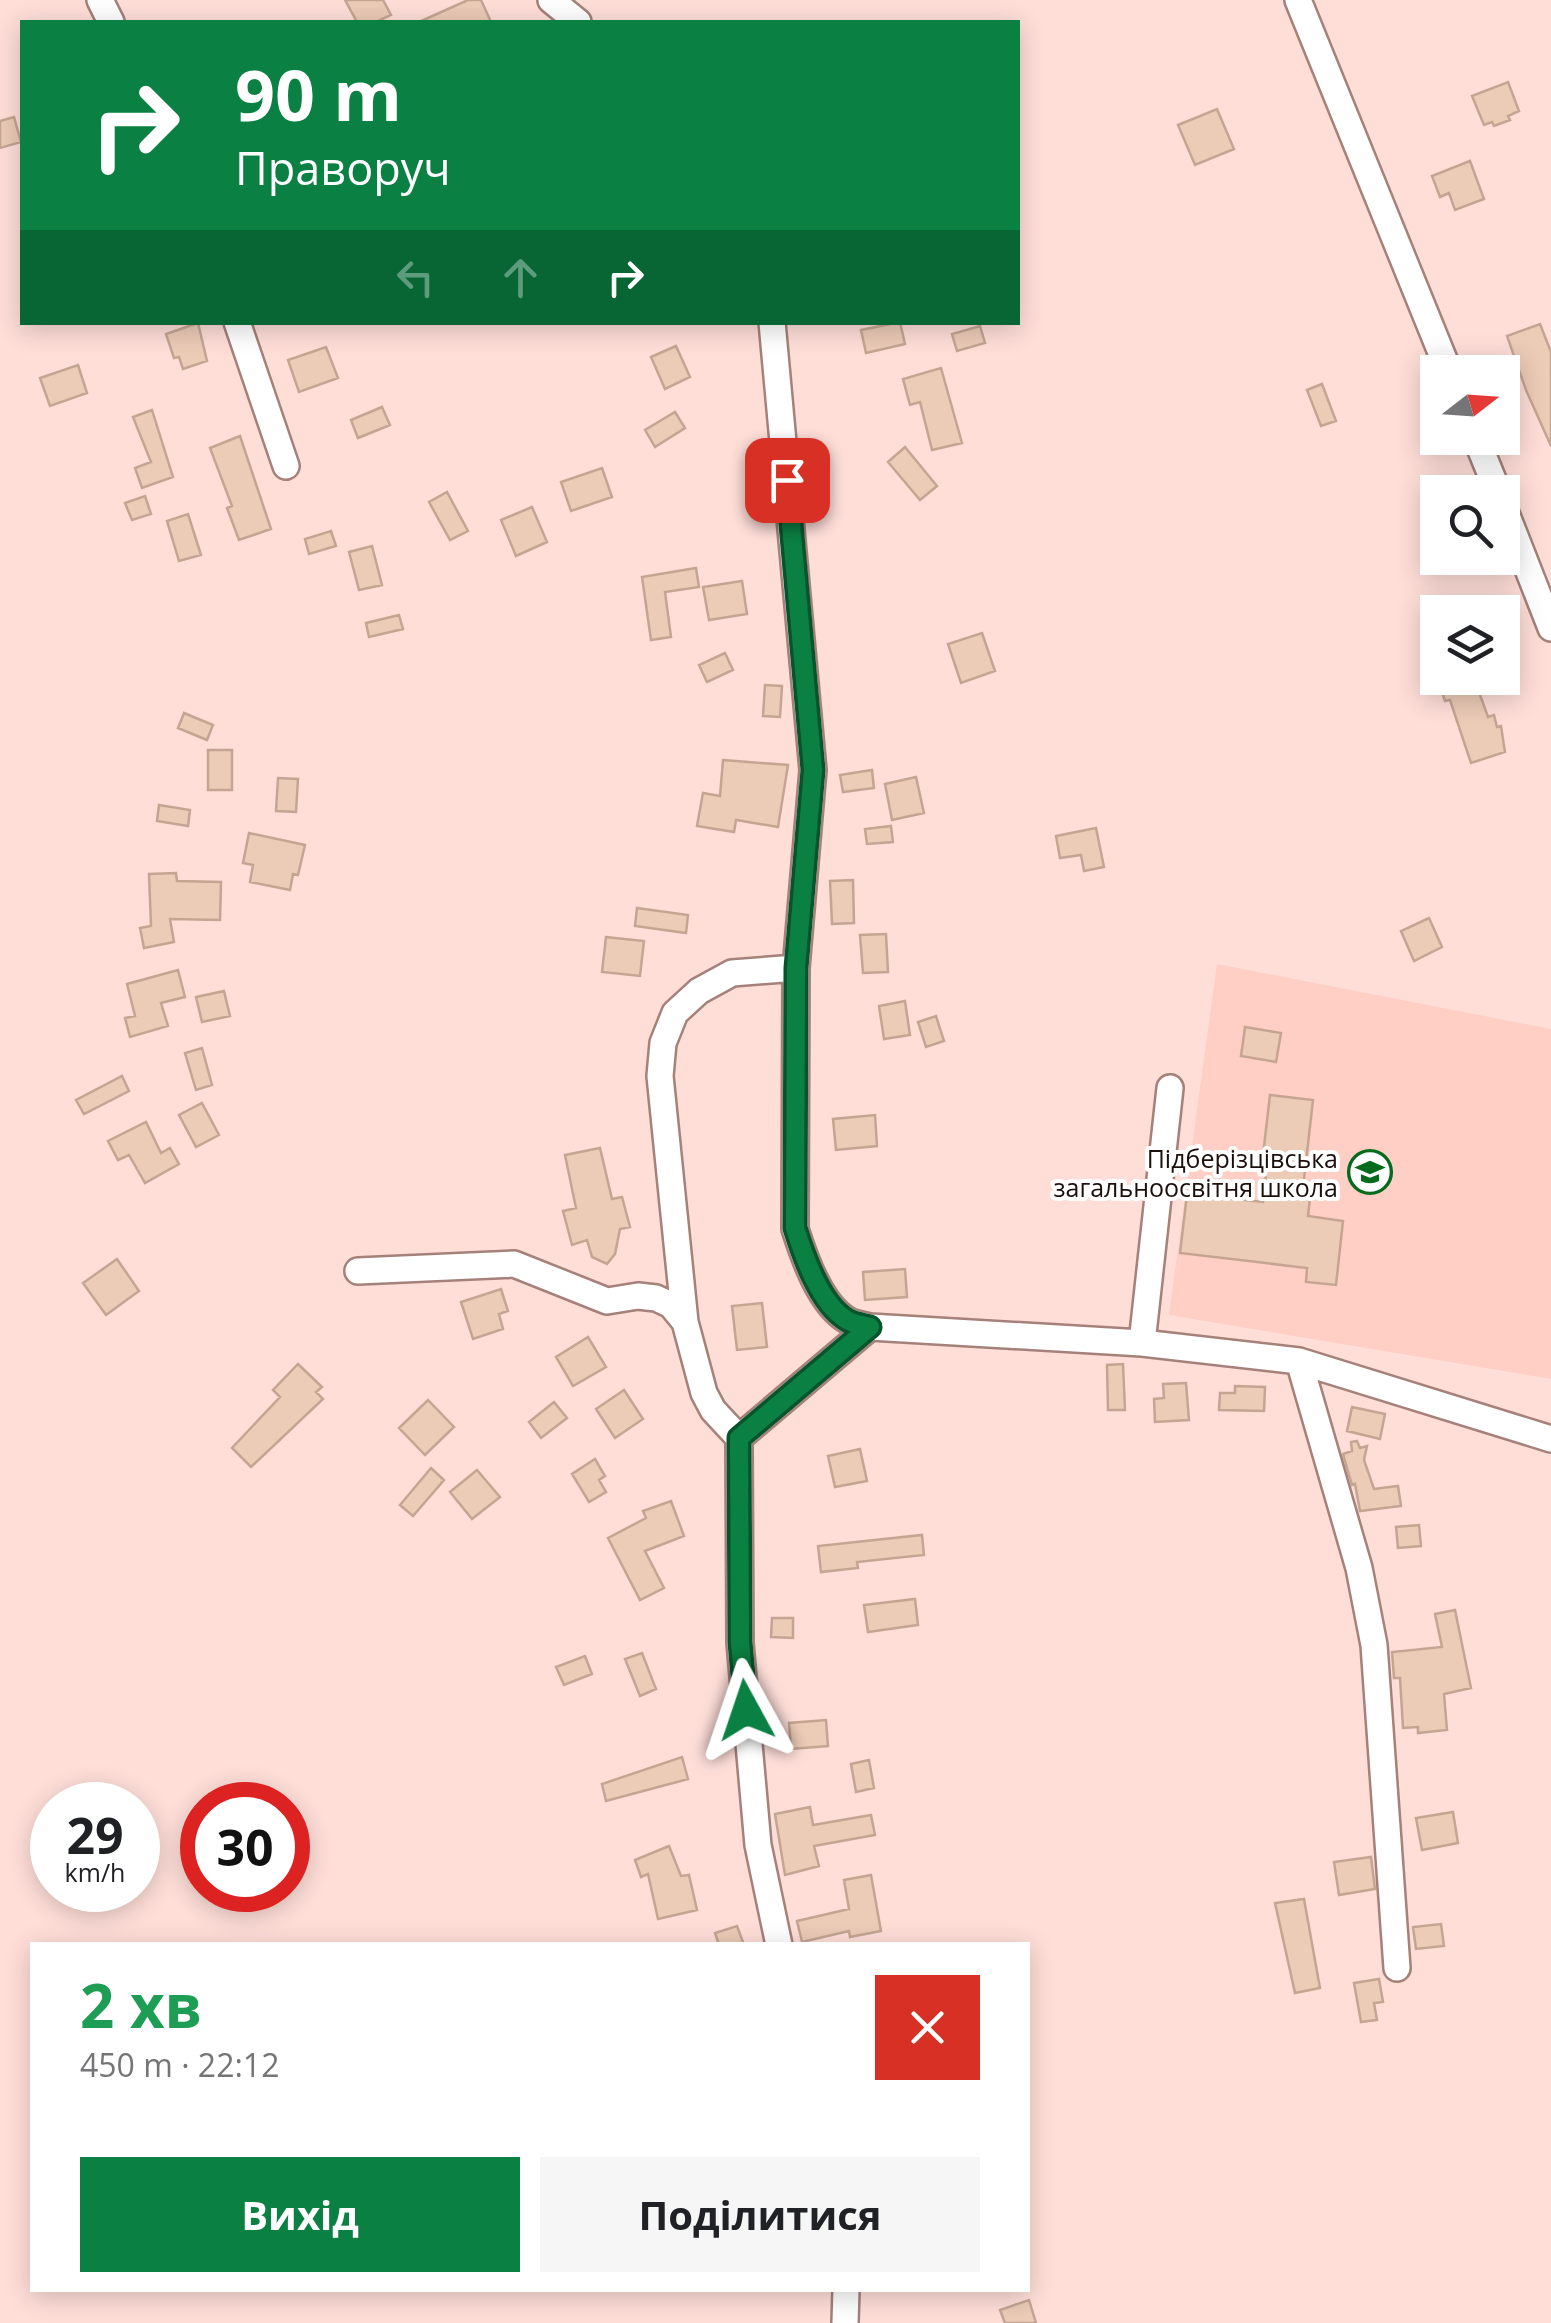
<!DOCTYPE html>
<html lang="uk">
<head>
<meta charset="utf-8">
<style>
  body { margin:0; font-family:"Open Sans",sans-serif; background:#f6f6f6; color:#202124; height:100vh; display:flex; flex-direction:column; font-size:38px; white-space:nowrap }
  * { box-sizing:border-box; margin:0 }
  p { font-size:32px; color:#757577 }
  .icon { flex:none; width:55px; height:55px; fill:none; stroke:currentColor; stroke-width:2; stroke-linecap:round; stroke-linejoin:round }
  .map { position:relative; flex:1; overflow:hidden }
  .side { position:absolute; left:30px; top:1942px; width:1000px; height:350px; display:flex; flex-direction:column; background:#fff; border-radius:0px; box-shadow:0 5px 25px #0003 }
  .side>* { flex:none }
  .top-card { position:absolute; left:20px; top:20px; width:1000px; height:305px; border-radius:0px; box-shadow:0 5px 25px #0003; background:#0b8043; color:#fff; overflow:hidden }
  .needle { width:65px; rotate:73deg }
  .controls { position:absolute; left:1420px; top:355px; display:grid; gap:20px }
  .controls a { display:grid; place-items:center; width:100px; height:100px; border-radius:0px; background:#fff; box-shadow:0 5px 25px #0003; font-size:50px }
  .speed { position:absolute; left:30px; top:1782px; display:flex; gap:20px; font-size:50px; font-weight:700; text-align:center }
  .speed>* { display:grid; place-content:center; width:130px; height:130px; border-radius:50%; background:#fff; box-shadow:0 5px 25px #0003; line-height:1 }
  .speed small { font-size:25px; font-weight:400 }
  .speed .limit { border:15px solid #d22; background:#fff; color:#111 }
  .pin { position:absolute; display:grid; place-items:center; width:85px; height:85px; color:#fff; margin:-42px; border-radius:20px; box-shadow:0 5px 15px #0006 }
  .me { position:absolute; width:110px; margin:-55px; rotate:355deg; stroke-linejoin:round; filter:drop-shadow(0 0 8px #0008) }
  .turn { display:flex; align-items:center; gap:35px; height:210px; padding:0 50px; font-size:45px }
  .turn .icon { width:130px; height:130px; stroke-width:2.5 }
  .turn b { display:block; font-size:70px; line-height:85px }
  .lanes { display:flex; align-items:center; height:95px; padding:0 50px; background:#0003; justify-content:center; gap:50px; direction:ltr }
  .lanes .off { opacity:.35 }
  .round { display:grid; place-items:center; flex:none; width:105px; height:105px; border-radius:0px; background:#f6f6f6 }
  .summary { display:flex; align-items:center; justify-content:space-between; height:170px; padding:0 50px }
  h1 { font-size:60px; font-weight:700; line-height:75px; color:#1e9e55 }
  .action { display:flex; gap:20px; margin-top:auto; padding:20px 50px }
  .action a { flex:1; height:115px; border-radius:0px; background:#0b8043; color:#fff; font-size:40px; font-weight:700; line-height:115px; text-align:center }
  .action a+a { background:#f6f6f6; color:#202124 }
  .map>svg:first-child { display:block }
  .built { fill:#ffcec5 }
  .building { fill:#eccbb7; stroke:#c5a592; stroke-width:2.5 }
  .lines { fill:none; stroke-linecap:round; stroke-linejoin:round }
  .minor-casing { stroke:#a5817a; stroke-width:30 }
  .minor { stroke:#fff; stroke-width:25 }
  .route-casing { stroke:#07532c; stroke-width:25 }
  .route { stroke:#0b8043; stroke-width:18 }
  .labels { text-anchor:middle; dominant-baseline:central; stroke-width:8; stroke-linejoin:round; paint-order:stroke }
  .poi-label { font-size:25px; fill:#1c0f0c; stroke:#fff; text-anchor:end }
</style>
</head>
<body>
<div class="map">
<svg width="1551" height="2323" viewBox="0 0 1551 2323">
  <rect width="100%" height="100%" fill="#ffded8"/>
  <path class="built" d="M1217 964 1551 1029V1379L1169 1315Z"/>
  <path class="building" d="M345 0H383L391 15 376 22H357Z
    M468 0H481L491 22H419Z
    M1508 82 1519 111 1508 116 1510 120 1494 126 1492 122 1484 125 1472 96Z
    M1217 109 1234 149 1195 165 1178 125Z
    M14 117 21 142 0 148V121Z
    M1470 161 1484 199 1455 210 1449 193 1440 197 1432 176Z
    M900 322 905 344 866 353 861 330Z
    M198 323 207 361 183 369 179 357 174 358 166 334Z
    M1540 324 1551 352V446L1526 390 1507 336Z
    M980 326 985 343 957 351 952 334Z
    M676 346 690 377 665 389 651 357Z
    M326 347 338 378 299 392 288 360Z
    M78 365 87 393 50 406 40 378Z
    M941 368 962 443 932 450 920 402 910 405 903 379Z
    M1322 384 1336 421 1321 426 1307 390Z
    M382 407 390 425 358 438 351 420Z
    M152 410 173 477 142 488 135 468 151 462 133 417Z
    M675 412 685 428 655 447 645 430Z
    M240 436 271 529 239 540 227 508 232 506 210 448Z
    M905 447 937 486 920 500 888 462Z
    M602 468 612 497 571 511 561 482Z
    M447 492 468 531 450 540 429 502Z
    M145 496 151 514 132 520 125 503Z
    M532 507 547 542 516 556 501 520Z
    M188 514 201 555 179 561 167 521Z
    M331 531 336 546 309 554 305 539Z
    M372 546 382 585 359 590 349 552Z
    M696 568 699 587 665 592 671 637 651 640 642 577Z
    M742 581 747 614 709 620 703 587Z
    M399 615 403 629 369 637 366 623Z
    M982 633 995 671 961 683 948 644Z
    M725 653 733 670 707 682 699 665Z
    M1437 678H1474L1488 717 1494 715 1497 727 1501 726 1505 752 1471 763 1450 700 1445 701Z
    M765 685 782 686 780 717 763 716Z
    M184 713 213 725 207 740 178 728Z
    M208 750H232V790H208Z
    M723 760 788 765 778 827 736 820 734 832 697 826 703 793 720 796Z
    M872 770 874 788 843 792 840 775Z
    M916 777 924 813 892 820 885 784Z
    M278 778 298 779 296 812 276 811Z
    M159 805 190 810 188 826 157 821Z
    M891 826 893 842 867 844 865 829Z
    M1096 828 1104 867 1084 871 1081 855 1060 858 1056 836Z
    M249 833 305 845 298 875 293 874 290 890 250 882 253 865 243 863Z
    M176 873 177 881 221 882 220 920 170 919 174 942 144 948 140 928 151 926 149 874Z
    M853 880 854 923 832 924 830 881Z
    M637 908 688 915 686 933 635 926Z
    M1429 918 1442 947 1414 961 1401 931Z
    M886 934 888 972 863 973 860 935Z
    M606 937 644 941 640 976 602 972Z
    M178 970 185 997 161 1003 168 1026 130 1037 125 1018 135 1016 127 984Z
    M224 991 230 1016 202 1022 196 997Z
    M905 1001 910 1035 884 1039 879 1006Z
    M936 1016 944 1041 926 1047 918 1022Z
    M1245 1027 1281 1033 1276 1062 1241 1056Z
    M202 1048 212 1085 196 1090 185 1053Z
    M122 1076 129 1091 84 1114 76 1100Z
    M1270 1095 1313 1100 1303 1188 1311 1189 1308 1216 1343 1221 1336 1285 1306 1282 1307 1268 1180 1253 1187 1194 1263 1202 1266 1173 1261 1172Z
    M202 1103 219 1135 196 1147 179 1115Z
    M875 1115 877 1146 836 1150 833 1119Z
    M146 1122 161 1153 170 1148 179 1164 145 1183 129 1155 118 1160 108 1141Z
    M600 1148 612 1199 622 1197 630 1227 620 1229 615 1254 607 1264 592 1257 587 1240 572 1245 563 1211 576 1208 565 1155Z
    M117 1259 139 1291 106 1315 83 1283Z
    M905 1269 907 1297 865 1300 863 1272Z
    M501 1289 508 1311 499 1314 503 1329 473 1339 461 1302Z
    M762 1303 767 1347 737 1350 732 1306Z
    M588 1337 606 1367 573 1386 556 1357Z
    M298 1364 322 1387 316 1392 323 1399 251 1467 232 1448 280 1397 273 1390Z
    M1123 1364 1125 1410H1108L1107 1365Z
    M1186 1383 1189 1420 1155 1422 1154 1399 1164 1398 1163 1384Z
    M1235 1386 1265 1387 1264 1411 1219 1410 1220 1393H1235Z
    M624 1390 643 1419 615 1438 596 1409Z
    M428 1400 454 1427 425 1455 399 1428Z
    M554 1402 567 1418 541 1438 529 1422Z
    M1352 1407 1385 1414 1380 1439 1347 1431Z
    M1357 1441 1360 1448 1367 1446 1364 1460 1374 1489 1398 1486 1401 1506 1360 1511 1355 1484 1352 1485 1343 1454 1352 1451 1351 1442Z
    M860 1449 867 1481 835 1487 828 1456Z
    M595 1459 605 1476 599 1480 606 1492 589 1502 572 1474Z
    M431 1468 444 1480 413 1516 400 1505Z
    M477 1470 500 1497 472 1519 450 1492Z
    M671 1501 684 1536 645 1551 664 1588 640 1600 608 1538 646 1518 643 1511Z
    M1419 1525 1421 1546 1398 1548 1396 1527Z
    M922 1535 924 1555 857 1562 858 1568 821 1572 818 1546Z
    M915 1599 918 1625 868 1632 864 1605Z
    M1455 1610 1471 1688 1444 1694 1447 1730 1418 1733V1727L1403 1728 1400 1678H1394L1392 1652 1442 1647 1435 1614Z
    M772 1618H793V1638L771 1637Z
    M642 1653 656 1689 640 1696 625 1659Z
    M585 1656 592 1674 564 1685 556 1667Z
    M826 1720 828 1746 791 1749 789 1723Z
    M682 1757 688 1779 606 1801 602 1784Z
    M869 1760 874 1788 856 1792 851 1764Z
    M810 1807 813 1825 871 1815 875 1835 814 1846 819 1866 785 1875 775 1814Z
    M1453 1812 1458 1843 1422 1850 1416 1818Z
    M669 1846 681 1876 689 1875 697 1910 658 1919 648 1874 641 1877 635 1860Z
    M1371 1857 1375 1889 1339 1895 1334 1862Z
    M871 1875 881 1931 850 1937 849 1931 802 1942 797 1921 849 1909 844 1880Z
    M1304 1899 1320 1988 1295 1993 1275 1903Z
    M1441 1924 1444 1946 1416 1949 1413 1927Z
    M737 1926 744 1945H719L715 1933Z
    M1379 1979 1383 2002 1374 2003 1377 2020 1361 2022 1354 1983Z
    M1029 2300 1036 2323H1005L1000 2310Z"/>
  <g class="lines">
    <g class="minor-casing">
      <path id="minor" d="M100 0 111 22
        M551 0 578 22
        M1298 0 1449 372
        M237 322 286 466
        M772 322 813 770 796 968 795 1229C804 1257 820 1304 847 1320 853 1324 863 1325 870 1327L1142 1343 1299 1361 1551 1439
        M1476 438 1498 492
        M1502 503 1551 628
        M358 1271 514 1264 607 1301 638 1296 656 1298 671 1305 685 1322
        M1142 1343 1170 1088
        M1299 1361 1359 1568 1374 1645 1397 1968
        M739 1438 870 1327
        M779 1945 758 1845 740 1643 739 1438 713 1410 704 1393 685 1322 660 1076 663 1043 675 1013 699 991 732 973 796 968
        M845 2323 846 2290"/>
    </g>
    <use href="#minor" class="minor"/>
  </g>
  <g class="lines">
    <g class="route-casing">
      <path id="route" d="M746 1710 740 1642 739 1438 870 1327C863 1325 853 1324 847 1320 820 1304 804 1257 795 1228L796 968 813 770 787 480"/>
    </g>
    <use href="#route" class="route"/>
  </g>
  <defs>
    <g id="school-ring" transform="scale(2.25)"><circle r="9.5" fill="#fff" stroke="#026c1c" stroke-width="1.5"/><path d="M0-5L7-2L0 1L-7-2ZM-4 1L0 2.5L4 1V4Q0 6-4 4Z" fill="#026c1c"/></g>
  </defs>
  <g fill-rule="evenodd">
    <use href="#school-ring" x="1370" y="1172"/>
  </g>
  <g class="labels">
    <g class="poi-label">
      <text x="1338" y="1158">Підберізцівська<tspan x="1338" dy="29">загальноосвітня школа</tspan></text>
    </g>
  </g>
</svg>
<div class="controls">
<a><svg class="needle" viewBox="-14 -14 28 28"><path d="M0-13l5 13h-10z" fill="#e53935"/><path d="M0 13l5-13h-10z" fill="#757577"/></svg></a>
<a><svg class="icon" aria-label="search" viewBox="0 0 24 24"><circle cx="10" cy="10" r="6"/><path d="M15 15l6 6"/></svg></a>
<a><svg class="icon" aria-label="layers" viewBox="0 0 24 24"><path d="M12 4l9 5-9 5-9-5zM3 14l9 5 9-5"/></svg></a>
</div>
<div class="speed"><div>29<small>km/h</small></div><div class="limit">30</div></div>
<div class="pin" style="left:787px;top:480px;background:#d93025"><svg class="icon" aria-label="arrive" viewBox="0 0 24 24"><path d="M6 21V4h12l-3 4 3 4H6"/></svg></div>
<svg class="me" style="left:746px;top:1710px" viewBox="-20 -20 40 40"><path d="M0-17L14 15 0 8-14 15z" fill="#0b8043" stroke="#fff" stroke-width="4"/></svg>
<div class="top-card">
<div class="turn"><svg class="icon" aria-label="right" viewBox="0 0 24 24"><path d="M7 20v-9h11M14 6l5 5-5 5"/></svg><div><b>90 m</b>Праворуч</div></div>
<div class="lanes"><svg class="icon off" aria-label="left" viewBox="0 0 24 24"><path d="M17 20v-9H6M10 6l-5 5 5 5"/></svg><svg class="icon off" aria-label="ahead" viewBox="0 0 24 24"><path d="M12 20V5M6 11l6-6 6 6"/></svg><svg class="icon" aria-label="right" viewBox="0 0 24 24"><path d="M7 20v-9h11M14 6l5 5-5 5"/></svg></div>
</div>
<section class="side">
<div class="summary"><div><h1>2 хв</h1><p>450 m · 22:12</p></div><a class="round" style="background:#d93025;color:#fff"><svg class="icon" aria-label="close" viewBox="0 0 24 24"><path d="M6 6l12 12M18 6L6 18"/></svg></a></div>
<div class="action"><a>Вихід</a><a>Поділитися</a></div>
</section>
</div>
</body>
</html>
